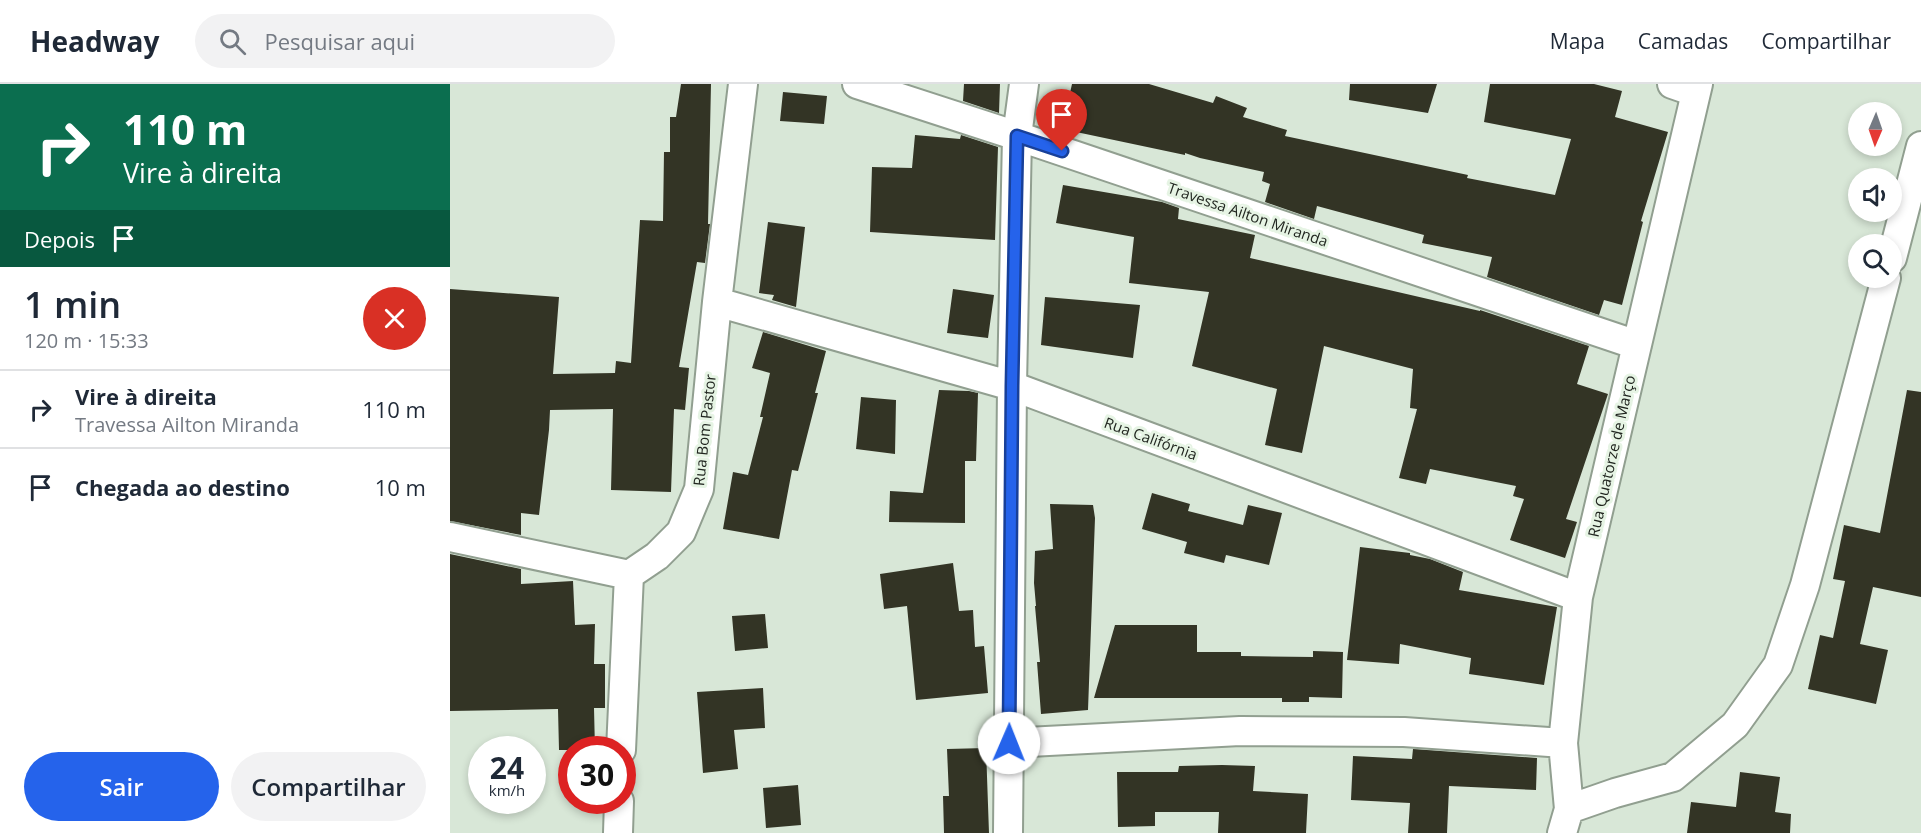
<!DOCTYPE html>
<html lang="pt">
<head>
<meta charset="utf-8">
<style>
  body { margin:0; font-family:"Open Sans",sans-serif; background:#f2f2f3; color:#1f2937; height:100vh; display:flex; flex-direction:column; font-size:22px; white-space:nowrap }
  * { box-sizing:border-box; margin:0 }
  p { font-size:20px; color:#747a83 }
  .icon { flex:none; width:33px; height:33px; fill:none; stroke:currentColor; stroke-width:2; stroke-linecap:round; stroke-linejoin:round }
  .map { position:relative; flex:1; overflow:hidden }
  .side { display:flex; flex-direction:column; background:#fff; width:450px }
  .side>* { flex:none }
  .banner { background:#0b6e4f; color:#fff; overflow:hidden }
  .needle { width:39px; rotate:182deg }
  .controls { position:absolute; left:1398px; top:18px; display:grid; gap:12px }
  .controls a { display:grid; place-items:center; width:54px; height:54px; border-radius:50%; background:#fff; box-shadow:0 3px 9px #0003; font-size:30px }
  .speed { position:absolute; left:18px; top:652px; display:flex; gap:12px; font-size:30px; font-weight:700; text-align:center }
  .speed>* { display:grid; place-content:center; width:78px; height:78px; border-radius:50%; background:#fff; box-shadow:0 3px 9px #0003; line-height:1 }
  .speed small { font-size:15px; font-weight:400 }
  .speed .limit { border:9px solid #d22; background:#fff; color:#111 }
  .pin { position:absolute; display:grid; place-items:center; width:51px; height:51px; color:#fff; margin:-62px -26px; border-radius:50% 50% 50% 0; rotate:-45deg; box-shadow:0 0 6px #0007 }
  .pin .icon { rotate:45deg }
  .me { position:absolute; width:66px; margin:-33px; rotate:1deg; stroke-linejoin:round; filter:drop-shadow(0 0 4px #0008) }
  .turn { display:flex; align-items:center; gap:21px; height:126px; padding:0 24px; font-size:27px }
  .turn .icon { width:78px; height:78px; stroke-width:2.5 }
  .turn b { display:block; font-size:42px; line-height:51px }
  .then { display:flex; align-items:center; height:57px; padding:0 24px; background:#0003; gap:12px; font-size:22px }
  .round { display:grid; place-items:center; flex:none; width:63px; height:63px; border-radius:32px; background:#f2f2f3 }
  .head { display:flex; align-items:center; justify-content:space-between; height:102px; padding:0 24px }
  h1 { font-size:36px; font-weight:600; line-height:45px }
  .button { display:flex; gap:12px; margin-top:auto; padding:12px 24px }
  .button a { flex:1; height:69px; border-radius:36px; background:#2563eb; color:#fff; font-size:24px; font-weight:600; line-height:69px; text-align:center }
  .button a+a { background:#f2f2f3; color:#1f2937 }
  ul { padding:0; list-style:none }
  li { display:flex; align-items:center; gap:18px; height:78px; padding:0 24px; border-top:2px solid #e0e1e3 }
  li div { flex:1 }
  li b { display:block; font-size:22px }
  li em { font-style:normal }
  header { display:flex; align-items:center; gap:36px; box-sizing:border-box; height:84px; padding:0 30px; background:#fff; border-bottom:2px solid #e0e1e3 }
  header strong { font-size:28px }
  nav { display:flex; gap:33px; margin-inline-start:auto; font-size:21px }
  .search { width:420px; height:54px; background:#f2f2f3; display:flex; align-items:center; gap:15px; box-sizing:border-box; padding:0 21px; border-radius:33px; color:#747a83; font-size:22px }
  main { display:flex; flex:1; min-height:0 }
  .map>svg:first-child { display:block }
  .building { fill:#333425 }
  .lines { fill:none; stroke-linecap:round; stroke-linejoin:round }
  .street-casing { stroke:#919f90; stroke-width:32 }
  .street { stroke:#fff; stroke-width:28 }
  .route-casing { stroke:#184099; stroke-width:15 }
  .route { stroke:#2563eb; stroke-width:10 }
  .labels { text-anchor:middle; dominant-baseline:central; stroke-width:6; stroke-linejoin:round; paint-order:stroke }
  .street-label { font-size:15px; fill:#212620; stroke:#e6f4e4 }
</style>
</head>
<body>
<header>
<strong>Headway</strong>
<div class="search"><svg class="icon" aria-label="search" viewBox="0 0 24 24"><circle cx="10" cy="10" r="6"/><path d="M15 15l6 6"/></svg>Pesquisar aqui</div>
<nav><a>Mapa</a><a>Camadas</a><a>Compartilhar</a></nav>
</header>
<main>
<section class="side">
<div class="banner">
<div class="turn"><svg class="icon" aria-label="right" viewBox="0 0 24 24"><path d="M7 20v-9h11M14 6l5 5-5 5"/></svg><div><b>110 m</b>Vire à direita</div></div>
<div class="then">Depois<svg class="icon" aria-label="arrive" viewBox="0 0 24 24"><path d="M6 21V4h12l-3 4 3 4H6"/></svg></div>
</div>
<div class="head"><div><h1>1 min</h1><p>120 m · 15:33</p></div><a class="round" style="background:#d93025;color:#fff"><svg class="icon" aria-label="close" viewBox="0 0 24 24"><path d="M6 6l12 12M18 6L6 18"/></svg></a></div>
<ul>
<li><svg class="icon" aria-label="right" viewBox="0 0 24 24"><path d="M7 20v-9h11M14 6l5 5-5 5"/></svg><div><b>Vire à direita</b><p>Travessa Ailton Miranda</p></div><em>110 m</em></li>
<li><svg class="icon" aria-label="arrive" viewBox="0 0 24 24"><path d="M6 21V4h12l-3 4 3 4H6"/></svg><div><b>Chegada ao destino</b></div><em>10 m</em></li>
</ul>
<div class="button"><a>Sair</a><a>Compartilhar</a></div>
</section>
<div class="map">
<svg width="1471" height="749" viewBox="0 0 1471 749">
  <rect width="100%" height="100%" fill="#d8e7d7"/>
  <path class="building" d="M231 0H261L258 140H260L255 179 247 178 229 283 239 284 235 326 224 325 221 408 161 406 163 325 100 326 99 346 89 431 71 429V451L0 437V205L109 213 103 290 165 289 166 277 181 279 190 136 213 137 214 68H220V33H226Z
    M514 0H550L549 29 513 17Z
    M622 0H699L763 19 766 12 797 24 793 33 837 46 835 52 1018 91 1017 94 1105 111 1121 55 1034 38 1040 0H1144L1172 7 1165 33 1218 48 1191 137 1193 138 1172 221 1154 216 1149 231 1037 193 1042 173 972 159 974 151 867 122 864 135 815 118 820 100 812 97 814 88 750 74 735 69V71L612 45Z
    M900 0H987L978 29 899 16Z
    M333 8 377 12 374 40 330 37Z
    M465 51 510 55 511 51 548 63 545 156 420 148 422 83 462 84Z
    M613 101 712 118 729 124 728 135 805 151 800 174 1030 227V226L1139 262 1127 300 1158 310 1116 435 1127 438 1115 474 1060 456 1074 415 1063 412 1066 402 980 385 976 400 949 394 967 325 960 324 963 285 874 262 852 369 815 361 827 305 742 282 759 208 679 199 684 153 606 139Z
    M318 138 355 143 346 223 322 216 324 211 309 209Z
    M503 205 544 211 538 254 497 249Z
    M595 213 690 221 683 274 591 261Z
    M313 248 376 267 365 309H368L348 387 342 386 329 455 273 445 283 388 298 391 313 333H310L320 289 302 284Z
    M489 306 519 307 528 309 526 377H515V439L439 438 440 407 473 409Z
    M1457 306 1471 308V513L1423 503 1410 560 1438 566 1426 620 1358 605 1370 551 1383 554 1395 497 1383 495 1394 441 1430 449Z
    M411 313 446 316 445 370 406 365Z
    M702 409 740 420 738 427 793 441 798 421 832 429 819 481 776 471 774 479 734 469 737 458 692 445Z
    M600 420 643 421 645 434 638 626 591 630 587 578H590L585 522H586L584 499 585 467 603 465Z
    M910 463 960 469V471L980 475 1013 488 1009 506 1107 523 1094 601 1019 590 1021 574 950 560 949 580 897 576Z
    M0 470 71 485V500L123 497 125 541 145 540 144 580H155V624H144L145 666H109L108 625 0 627Z
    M503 479 509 527 523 526 525 563 534 562 538 609 466 616 457 522 434 525 430 490Z
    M315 530 318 564 285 567 282 532Z
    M665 541H747V568H791V572L863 573V567L893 568 892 614 859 613V618H832V614H644Z
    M313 604 315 644 284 646 288 685 253 689 247 608Z
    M536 664 539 749H494L493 712H499L497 665Z
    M963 665 1087 674 1086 706 999 702 997 749H958L960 719 901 716 903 672 962 675Z
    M772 681 805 682 803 707 858 710 856 749H768L769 728H705V742L668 743 667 688H728L729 682Z
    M1290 688 1330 693 1325 728 1341 730 1340 749H1237L1241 718 1286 723Z
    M348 701 351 741 316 744 313 704Z"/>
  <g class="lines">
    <g class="street-casing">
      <path id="street" d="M407 0 567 52 1187 261
        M1222 0 1245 8
        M1442 174 1471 62
        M267 218 562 302 1128 513
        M0 453 179 491
        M179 491 207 472 231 448 249 405 267 218 293 0
        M559 659 790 647 954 648 1113 659
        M171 666 179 491
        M1119 725 1165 709 1223 693 1285 641 1328 581 1355 501 1436 194
        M168 749 169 717
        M558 749 562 302 567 52 574 0
        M1112 749 1119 725 1113 659 1128 513 1248 0"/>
    </g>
    <use href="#street" class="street"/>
  </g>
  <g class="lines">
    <g class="route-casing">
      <path id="route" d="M559 659 562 302 567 52 612 67"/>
    </g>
    <use href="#route" class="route"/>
  </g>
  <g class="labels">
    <g class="street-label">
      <text transform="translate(798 130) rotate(19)">Travessa Ailton Miranda</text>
      <text transform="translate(254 346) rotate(-84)">Rua Bom Pastor</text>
      <text transform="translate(701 354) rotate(20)">Rua Califórnia</text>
      <text transform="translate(1161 372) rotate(-77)">Rua Quatorze de Março</text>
    </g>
  </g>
</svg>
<div class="controls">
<a><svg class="needle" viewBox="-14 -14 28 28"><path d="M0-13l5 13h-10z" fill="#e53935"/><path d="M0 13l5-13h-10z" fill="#747a83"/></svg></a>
<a><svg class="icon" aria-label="sound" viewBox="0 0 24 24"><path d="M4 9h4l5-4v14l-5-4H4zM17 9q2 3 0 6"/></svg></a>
<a><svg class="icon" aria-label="search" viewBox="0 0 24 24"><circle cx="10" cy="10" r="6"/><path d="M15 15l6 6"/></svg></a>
</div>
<div class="speed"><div>24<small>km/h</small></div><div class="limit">30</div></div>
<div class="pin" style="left:612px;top:67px;background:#d93025"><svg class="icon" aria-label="arrive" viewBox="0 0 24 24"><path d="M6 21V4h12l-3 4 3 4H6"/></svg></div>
<svg class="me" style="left:559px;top:659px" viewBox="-20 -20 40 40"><circle r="19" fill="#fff"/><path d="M0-13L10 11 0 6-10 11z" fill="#2563eb"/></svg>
</div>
</main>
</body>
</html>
